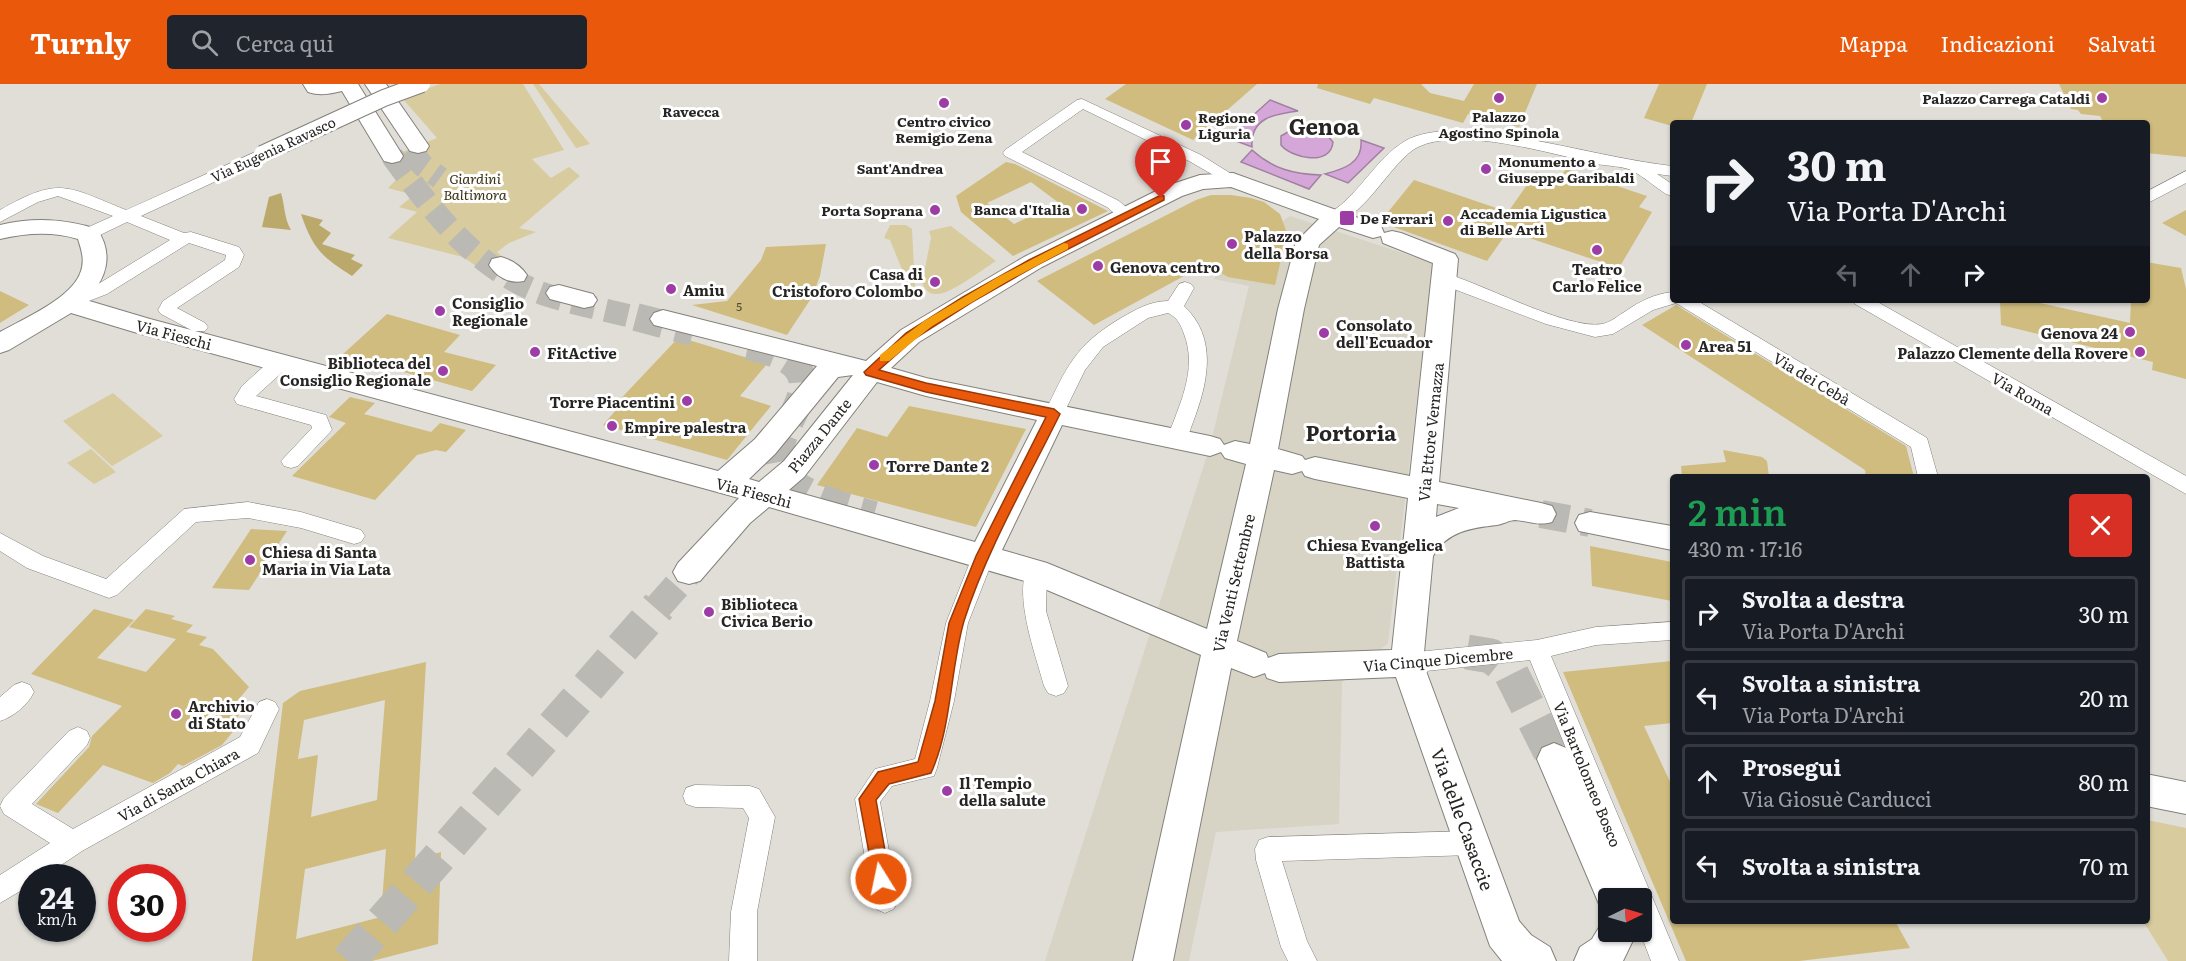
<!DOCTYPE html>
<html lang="it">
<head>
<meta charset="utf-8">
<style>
  body { margin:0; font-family:Literata,serif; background:#20242c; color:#f1f3f6; height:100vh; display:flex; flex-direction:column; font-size:22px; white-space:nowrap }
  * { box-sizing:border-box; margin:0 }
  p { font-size:20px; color:#9ea1a6 }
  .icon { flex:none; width:33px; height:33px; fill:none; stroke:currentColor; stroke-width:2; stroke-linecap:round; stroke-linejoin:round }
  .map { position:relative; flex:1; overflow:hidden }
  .details { position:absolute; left:1670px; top:390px; width:480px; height:450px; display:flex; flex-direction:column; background:#171b24; border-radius:6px; box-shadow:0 2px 4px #0004 }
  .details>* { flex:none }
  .banner { position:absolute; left:1670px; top:36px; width:480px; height:183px; border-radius:6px; box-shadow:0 2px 4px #0004; background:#171b24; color:#f1f3f6; overflow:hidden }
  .needle { width:39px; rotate:85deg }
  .buttons { position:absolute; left:1598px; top:804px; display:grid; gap:12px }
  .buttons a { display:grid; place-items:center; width:54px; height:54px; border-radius:6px; background:#171b24; box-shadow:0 2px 4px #0004; font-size:30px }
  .speed { position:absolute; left:18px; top:780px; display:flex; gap:12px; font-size:30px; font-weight:700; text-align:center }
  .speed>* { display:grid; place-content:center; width:78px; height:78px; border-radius:50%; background:#171b24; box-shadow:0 2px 4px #0004; line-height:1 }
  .speed small { font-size:15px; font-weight:400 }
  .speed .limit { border:9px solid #d22; background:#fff; color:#111 }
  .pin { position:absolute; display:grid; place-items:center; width:51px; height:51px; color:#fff; margin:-62px -26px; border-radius:50% 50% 50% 0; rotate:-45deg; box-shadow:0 0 6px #0007 }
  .pin .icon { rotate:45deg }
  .me { position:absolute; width:66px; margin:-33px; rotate:350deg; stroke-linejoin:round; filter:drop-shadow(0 0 4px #0008) }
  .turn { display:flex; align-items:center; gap:21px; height:126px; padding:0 18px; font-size:27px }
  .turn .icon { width:78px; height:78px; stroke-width:2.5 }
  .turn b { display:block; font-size:42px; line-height:51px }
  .lanes { display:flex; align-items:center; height:57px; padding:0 18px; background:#0003; justify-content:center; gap:30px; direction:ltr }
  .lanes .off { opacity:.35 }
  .round { display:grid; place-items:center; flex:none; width:63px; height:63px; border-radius:6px; background:#20242c }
  .headline { display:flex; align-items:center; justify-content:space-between; height:102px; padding:0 18px }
  h1 { font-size:36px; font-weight:600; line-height:45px; color:#1e9e55 }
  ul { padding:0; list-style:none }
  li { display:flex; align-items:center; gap:18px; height:75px; margin:0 12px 9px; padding:0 6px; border:3px solid #363941; border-radius:6px }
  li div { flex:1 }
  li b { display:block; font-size:22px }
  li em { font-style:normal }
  header { display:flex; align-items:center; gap:36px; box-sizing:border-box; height:84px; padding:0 30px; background:#ea580c; color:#fff }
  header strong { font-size:28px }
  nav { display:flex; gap:33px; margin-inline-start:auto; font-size:21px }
  .search { width:420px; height:54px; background:#20242c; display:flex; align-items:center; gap:15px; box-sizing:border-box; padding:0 21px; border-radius:6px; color:#9ea1a6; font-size:22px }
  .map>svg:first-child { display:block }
  .built { fill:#d7d3c5 }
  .green { fill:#d8cb9e }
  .forest { fill:#bba86b }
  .water { fill:#d5a7d8; stroke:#a080a2; stroke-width:1.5 }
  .building { fill:#cfbc7e; fill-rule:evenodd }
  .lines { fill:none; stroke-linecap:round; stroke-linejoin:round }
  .secondary-tunnel-far2 { stroke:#bbb9b3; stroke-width:23; stroke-dasharray:23 11; stroke-linecap:butt }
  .secondary-tunnel-far1 { stroke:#bbb9b3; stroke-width:28; stroke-dasharray:28 14; stroke-linecap:butt }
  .secondary-tunnel { stroke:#bbb9b3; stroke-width:35; stroke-dasharray:35 17; stroke-linecap:butt }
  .street-casing { stroke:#83817b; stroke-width:1 }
  .secondary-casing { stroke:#83817b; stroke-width:2 }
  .street { fill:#fff; fill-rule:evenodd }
  .secondary { fill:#fff; fill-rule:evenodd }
  .street-bridge-casing { stroke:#83817b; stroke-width:18; stroke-linecap:butt }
  .street-bridge { stroke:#fff; stroke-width:16 }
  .route { fill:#ea580c; stroke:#983908; stroke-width:1.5 }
  .slow { fill:#f59e0b }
  .poi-dot { fill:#9c3ca4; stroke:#fff; stroke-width:2 }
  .labels { text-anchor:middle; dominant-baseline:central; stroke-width:6; stroke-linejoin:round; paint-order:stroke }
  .number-label { font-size:12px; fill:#504b3a }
  .far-poi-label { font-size:14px; font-weight:bold; fill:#262523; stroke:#fff; text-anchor:start }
  .far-neighbourhood-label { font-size:14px; font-weight:bold; fill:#262523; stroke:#fff }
  .far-street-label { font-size:14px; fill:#262523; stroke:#fff }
  .far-park-label { font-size:14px; font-style:italic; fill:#3a3115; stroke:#fff }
  .poi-label { font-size:15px; font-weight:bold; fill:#262523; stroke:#fff; text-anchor:start }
  .street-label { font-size:15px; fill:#262523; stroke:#fff }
  .near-street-label { font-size:18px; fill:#262523; stroke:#fff }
  .district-label { font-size:21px; font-weight:bold; fill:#262523; stroke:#fff }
  .far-town-label { font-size:22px; font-weight:bold; fill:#262523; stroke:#fff }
</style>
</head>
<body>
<header>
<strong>Turnly</strong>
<div class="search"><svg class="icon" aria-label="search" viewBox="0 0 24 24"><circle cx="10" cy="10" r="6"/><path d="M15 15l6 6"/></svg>Cerca qui</div>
<nav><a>Mappa</a><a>Indicazioni</a><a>Salvati</a></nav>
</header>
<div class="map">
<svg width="2186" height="877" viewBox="0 0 2186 877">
  <rect width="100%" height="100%" fill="#e0ded7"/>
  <path class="built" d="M1290 132 1433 179 1388 559 1342 598 1339 740 1216 748 1189 877H1045L1210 362 1249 202 1214 195 1224 177Z"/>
  <path class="green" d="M440 0H523L564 66 532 75 551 94 569 83 580 92 519 144 536 148 509 159 497 168 507 177 488 190 463 173 388 154 417 128 399 123 414 111 388 104 401 91 387 74 437 54 402 14Z
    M533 0H539L590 60 576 64Z
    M890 141H906L912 145 915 204 910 205 890 156 884 154Z
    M951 142 996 177C983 185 951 210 937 210 929 211 925 205 922 199L931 154 929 147Z
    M113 309 163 352 112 382 63 337Z
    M91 365 116 388 94 400 67 379Z
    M2147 736 2186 744V877H2168L2143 837H2146Z"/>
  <path class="forest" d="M281 109C285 122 284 134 291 146L262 143 269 113Z
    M301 130 323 136 319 141 331 149 322 160 355 171 351 175 363 181 352 192C321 172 313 165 301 130Z"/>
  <path class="water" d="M1270 16 1298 27C1274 30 1250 34 1252 63L1228 54Z
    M1309 44 1325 49 1333 58C1331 83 1291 74 1281 61V52L1293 45Z
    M1361 56 1384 64 1348 99 1325 90C1344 85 1363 79 1361 56Z
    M1252 66C1273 85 1293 90 1321 91L1309 105 1241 78Z"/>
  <path class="building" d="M1126 0H1257L1193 56 1105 15Z
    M1318 0H1421L1430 9 1464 17 1474 0H1537L1519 43 1468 30 1463 39 1374 14 1370 20 1317 4Z
    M1659 0H1707L1691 39H1672V42L1644 34Z
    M2059 0H2186V73L2146 69V39H2104L2100 32 2081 30 2078 26 2071 25Z
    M1006 78 1015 80 1108 127 1013 172 961 128 956 112ZM1031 98 1059 119 1014 140 987 119Z
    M1566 85 1647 112 1639 123 1652 128 1619 184 1508 147 1487 177 1380 138 1414 96 1508 128 1536 88 1559 95Z
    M1211 111H1231L1251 114 1264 118 1280 130 1287 149 1275 201 1228 193 1206 180 1094 241 1037 197 1196 116Z
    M2186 126V152L2162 139Z
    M826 160 820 192 812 213 787 251 692 221 727 217 761 176 766 163Z
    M2146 178 2181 184 2186 205V295L2152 286 2153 278 2001 241 2000 216H2026L2130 239 2131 216H2146Z
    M0 207 29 221 0 239Z
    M1676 221 1906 362 1914 393H1866L1865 386 1642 241Z
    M387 230 460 251 444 268 496 281 472 307 342 271Z
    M679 253 767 280 740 312 771 322 727 376 603 341 616 326 613 323Z
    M350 313 375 319 364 330 431 348 440 339 466 346 446 368 436 366 417 371 375 416 292 392 346 339 329 333Z
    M909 322 1026 345 976 443 817 401 857 344 887 353Z
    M1723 366 1762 373 1767 377 1769 393H1682L1681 382 1726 378Z
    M251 445 287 447 249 506 212 504Z
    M1590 462 1672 478V517L1592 502Z
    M94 525 134 536 97 574 146 588 176 555 129 543 146 525 175 532 171 535 193 541 186 548 207 553 199 561 213 565 249 603 233 622 244 625 235 636 241 638 222 661 183 682 178 680 170 689 153 699 103 681 58 729 36 720 89 663 92 652 122 622 31 590Z
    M1672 577V639L1644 642 1672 702V837H1895L1910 864 1799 877H1686L1563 588Z
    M426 578 415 775 441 768 438 860 372 877H252L283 619 300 607ZM385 616 377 716 311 733 318 671 298 675 304 636ZM386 765 381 833 296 855 305 785Z"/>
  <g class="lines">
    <path class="secondary-tunnel-far2" d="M411 65 422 81 440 94
      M392 72C434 129 478 188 547 211 578 221 611 227 642 235"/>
    <path class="secondary-tunnel-far1" d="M636 233 693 248
      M748 262C863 287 757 343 784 388 798 411 849 424 874 431
      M1541 430 1590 439
      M658 523 689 488"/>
    <path class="secondary-tunnel" d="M1467 568 1491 572 1510 587 1554 675
      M348 877 659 522"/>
    <g class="street-casing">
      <path id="street" d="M1082 15 1201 71 1241 96 1233 101 1227 99 1189 77 1083 25 1022 68 1119 117 1135 131 1133 135H1121L1107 123 1005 72 1003 69 1005 66 1077 16Z
        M1451 46C1526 49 1598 73 1672 82V92L1657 90 1672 100V112L1666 110C1655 103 1644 93 1633 87 1624 82 1607 82 1597 80 1552 70 1460 42 1418 63 1392 75 1359 144 1330 137L1328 133 1330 129C1360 110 1376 74 1405 57 1419 49 1435 48 1451 46Z
        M262 65 268 67 270 70 268 73 141 132 184 149 191 148 239 163 244 171 239 183 177 224 205 239 208 243 205 247H193L161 230 158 226 163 217 225 176 226 171 189 159 107 210 68 225 62 223 59 219 62 215 95 202 170 156 127 138 94 154H82L80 150 82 146 113 132 58 112 38 118 0 138V126C60 92 66 102 126 126Z
        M2186 87V99L2146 120V108Z
        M1444 189C1482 199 1567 246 1602 240 1610 239 1619 231 1626 227 1640 217 1655 210 1672 208V216H1696L1927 354 1938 393H1918L1911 363 1676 219 1653 226 1613 250 1595 253 1546 240 1438 199 1435 195 1438 191Z
        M1185 198 1191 200 1194 204 1184 222C1216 252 1209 293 1196 330 1192 340 1189 351 1184 360L1177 362 1170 360 1167 355C1179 321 1198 286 1184 250 1181 241 1177 233 1168 229L1148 234 1103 263 1085 286 1061 335 1054 337 1047 335 1044 330C1067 283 1074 262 1121 234 1135 226 1150 217 1168 217L1179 200Z
        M1852 216H1874L2186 392V410L1855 220Z
        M281 272 288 273 290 278 288 283 256 312 326 331 332 346 298 382 291 384 284 382 281 377 312 344 311 341 237 320 234 315 242 302 274 273Z
        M248 418 301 428 361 446 365 452 361 458 354 460 301 444 248 434 196 438 117 511 109 514 27 484 0 467V449L43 472 106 495 184 425Z
        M983 465 991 467 994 473 968 539 954 617 937 684 934 692 892 702 880 718 898 816 894 825 885 829 876 825 872 816 855 715 875 685 915 675 930 617 946 539 972 473 975 467Z
        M1036 479 1044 482 1047 488 1046 527 1068 602 1064 609 1056 612 1048 609 1044 602C1036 572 1013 511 1028 482Z
        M1672 538V556L1596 561 1551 572 1679 877H1651L1640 848 1641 814H1627L1530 576 1407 589 1399 586 1395 579 1399 572 1407 569 1537 556 1596 543Z
        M22 598 30 601 34 608C28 621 13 633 0 637V613L14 601Z
        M267 615 275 618 279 625 258 669 82 767 42 794H32V800L0 819V791L50 759 4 730 0 722 4 714 69 647 78 643 87 647 90 654 87 661 32 720 73 745 240 653 259 618Z
        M695 701 750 702 759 705 775 733 757 828V877H729L731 828 749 734 743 724 695 723 686 720 683 712 686 704Z
        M1471 747 1480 751 1484 759 1480 767 1471 771 1282 777 1307 857 1317 877H1288L1281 863 1256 776 1255 765 1259 756 1268 753Z"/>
    </g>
    <g class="secondary-casing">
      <path id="secondary" d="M303 0H358L403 72 400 77 392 79 384 77 342 7C329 10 320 12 308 8Z
        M365 0H386L429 62 426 67 418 69 410 67Z
        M1233 89 1381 142 1384 149 1392 147 1401 149 1455 170 1458 175 1439 398 1541 419 1552 422 1556 430 1552 438C1538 442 1529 437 1515 436 1510 436 1503 440 1497 441 1471 444 1447 447 1433 472L1423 579 1519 837 1531 851 1550 863 1556 877H1502L1490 862 1396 593 1279 598 1267 594 1265 589 1254 593 1231 584 1173 877H1133L1201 571 1028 498 769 423 750 439 700 497 689 500 678 497 673 488 678 479 739 414 134 248 71 229 9 266 0 269V248C23 235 73 214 81 187 85 175 81 165 78 155 52 147 26 149 0 155V141C34 133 64 135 97 145 114 170 107 195 86 216L150 235 718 387 755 355 817 282 654 241 650 235 654 229 663 226 866 277 901 246 1024 173 1166 102 1200 91ZM1231 103 1319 135 1296 158 1278 225 1250 360 1235 357 1224 361 1220 355 1210 352 926 294 891 284 919 258 1042 183 1182 112 1203 105ZM1339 143 1373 154 1381 152 1383 159 1433 179 1410 392 1315 373 1305 376 1302 372 1278 365 1304 225 1319 161ZM853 291 784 377 759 398 749 395 775 370 838 293ZM877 298 926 312 1037 336 975 458 789 406 804 393ZM1062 341 1210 372 1221 368 1225 374 1246 380 1207 545 1047 479 1002 466ZM1274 386 1292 390 1302 387 1305 392 1315 395 1408 414 1392 566 1279 570 1268 574 1266 569 1237 557ZM1437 420 1459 424 1436 433Z
        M501 173C512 176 521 182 527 191L524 197C509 200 497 193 489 181L492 175Z
        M559 201 593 210 597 216 593 222 584 224 550 215 546 209 550 203Z
        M1590 428 1672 442V466L1579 447 1575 439 1579 431Z
        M1554 659 1566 664 1634 814H1608V829L1602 827 1537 675 1542 664Z
        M2146 690 2186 698V730L2146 722Z
        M1608 833V848H1637L1623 877H1574L1580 863 1592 855 1604 835Z"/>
    </g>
    <use href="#street" class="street"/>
    <use href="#secondary" class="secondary"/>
    <g class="street-bridge-casing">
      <path id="street-bridge" d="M262 70 384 14 422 0"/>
    </g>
    <use href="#street-bridge" class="street-bridge"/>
  </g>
  <path class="route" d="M1161 111 1164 112V116L1037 181 972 218 914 255 879 286 926 299 1054 325 1060 330C1027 397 987 465 964 537 950 585 952 643 931 689L889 700 876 716 890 795 887 801 881 804 875 801 859 715 878 688 918 678 935 617 949 539 976 472 1046 333 926 308 866 291 864 288 906 249 963 213 1029 176Z"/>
  <path class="slow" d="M1064 159 1068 160V165L1006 198 932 242 889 277H880V271L924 237 998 193Z"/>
  <g class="poi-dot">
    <circle cx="1499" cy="14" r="6"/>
    <circle cx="2102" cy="14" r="6"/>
    <circle cx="944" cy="19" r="6"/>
    <circle cx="1186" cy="41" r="6"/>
    <circle cx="1486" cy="85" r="6"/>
    <circle cx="1082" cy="125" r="6"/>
    <circle cx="935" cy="126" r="6"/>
    <rect x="1339" y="126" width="16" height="16" rx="3"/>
    <circle cx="1448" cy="137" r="6"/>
    <circle cx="1232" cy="160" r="6"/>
    <circle cx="1597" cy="166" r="6"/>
    <circle cx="1098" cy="182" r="6"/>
    <circle cx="935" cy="198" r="6"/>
    <circle cx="671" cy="205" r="6"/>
    <circle cx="440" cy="227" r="6"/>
    <circle cx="2130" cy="248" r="6"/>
    <circle cx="1324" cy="249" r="6"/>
    <circle cx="1686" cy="261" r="6"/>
    <circle cx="535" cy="268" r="6"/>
    <circle cx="2140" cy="268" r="6"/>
    <circle cx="443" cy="287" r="6"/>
    <circle cx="687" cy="317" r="6"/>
    <circle cx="612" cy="342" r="6"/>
    <circle cx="874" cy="381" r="6"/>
    <circle cx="1375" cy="442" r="6"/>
    <circle cx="250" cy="476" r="6"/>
    <circle cx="709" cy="528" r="6"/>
    <circle cx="176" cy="630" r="6"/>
    <circle cx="947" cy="707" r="6"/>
  </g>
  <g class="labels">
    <g class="number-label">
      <text x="739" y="222">5</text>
    </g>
    <g class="far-poi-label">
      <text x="2090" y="14" text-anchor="end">Palazzo Carrega Cataldi</text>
      <text x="1499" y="32" text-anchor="middle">Palazzo<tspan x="1499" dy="16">Agostino Spinola</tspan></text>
      <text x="1198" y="33">Regione<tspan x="1198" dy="16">Liguria</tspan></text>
      <text x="944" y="37" text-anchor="middle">Centro civico<tspan x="944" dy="16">Remigio Zena</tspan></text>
      <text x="1498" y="77">Monumento a<tspan x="1498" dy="16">Giuseppe Garibaldi</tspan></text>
      <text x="1070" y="125" text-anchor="end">Banca d'Italia</text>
      <text x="923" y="126" text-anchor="end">Porta Soprana</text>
      <text x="1460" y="129">Accademia Ligustica<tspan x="1460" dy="16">di Belle Arti</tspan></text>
      <text x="1360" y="134">De Ferrari</text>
    </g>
    <g class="far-neighbourhood-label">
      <text x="691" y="27">Ravecca</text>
      <text x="900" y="84">Sant'Andrea</text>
    </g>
    <g class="far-street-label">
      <text transform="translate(273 65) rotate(-25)">Via Eugenia Ravasco</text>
    </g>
    <g class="far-park-label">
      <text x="475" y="94">Giardini<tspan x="475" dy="16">Baltimora</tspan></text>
    </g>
    <g class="poi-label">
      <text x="1244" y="151">Palazzo<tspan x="1244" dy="17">della Borsa</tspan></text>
      <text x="1110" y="182">Genova centro</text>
      <text x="1597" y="184" text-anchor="middle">Teatro<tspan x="1597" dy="17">Carlo Felice</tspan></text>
      <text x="923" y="189" text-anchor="end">Casa di<tspan x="923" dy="17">Cristoforo Colombo</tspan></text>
      <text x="683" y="205">Amiu</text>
      <text x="452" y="218">Consiglio<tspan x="452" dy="17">Regionale</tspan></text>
      <text x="1336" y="240">Consolato<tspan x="1336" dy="17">dell'Ecuador</tspan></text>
      <text x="2118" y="248" text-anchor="end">Genova 24</text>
      <text x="1698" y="261">Area 51</text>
      <text x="547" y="268">FitActive</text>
      <text x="2128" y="268" text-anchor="end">Palazzo Clemente della Rovere</text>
      <text x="431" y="278" text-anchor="end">Biblioteca del<tspan x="431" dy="17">Consiglio Regionale</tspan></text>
      <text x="675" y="317" text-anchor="end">Torre Piacentini</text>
      <text x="624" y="342">Empire palestra</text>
      <text x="886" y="381">Torre Dante 2</text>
      <text x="1375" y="460" text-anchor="middle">Chiesa Evangelica<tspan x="1375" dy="17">Battista</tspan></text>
      <text x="262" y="467">Chiesa di Santa<tspan x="262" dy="17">Maria in Via Lata</tspan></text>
      <text x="721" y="519">Biblioteca<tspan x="721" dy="17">Civica Berio</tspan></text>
      <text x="188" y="621">Archivio<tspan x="188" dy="17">di Stato</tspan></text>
      <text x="959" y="698">Il Tempio<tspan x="959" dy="17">della salute</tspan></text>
    </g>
    <g class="street-label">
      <text transform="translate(174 250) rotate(15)">Via Fieschi</text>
      <text transform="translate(1812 294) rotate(31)">Via dei Cebà</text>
      <text transform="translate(2023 309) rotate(30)">Via Roma</text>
      <text transform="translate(1430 348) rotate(-84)">Via Ettore Vernazza</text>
      <text transform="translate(819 351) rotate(-51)">Piazza Dante</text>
      <text transform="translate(754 408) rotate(15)">Via Fieschi</text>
      <text transform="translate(1233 499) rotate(-77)">Via Venti Settembre</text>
      <text transform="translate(1438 575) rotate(-5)">Via Cinque Dicembre</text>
      <text transform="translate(1588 690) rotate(68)">Via Bartolomeo Bosco</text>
      <text transform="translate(178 700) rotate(-29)">Via di Santa Chiara</text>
    </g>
    <g class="near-street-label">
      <text transform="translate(1463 735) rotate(70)">Via delle Casaccie</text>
    </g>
    <g class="district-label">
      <text x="1351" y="347">Portoria</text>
    </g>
    <g class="far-town-label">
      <text x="1324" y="41">Genoa</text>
    </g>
  </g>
</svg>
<div class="buttons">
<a><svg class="needle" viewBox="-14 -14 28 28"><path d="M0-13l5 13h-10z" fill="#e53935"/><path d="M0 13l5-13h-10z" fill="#9ea1a6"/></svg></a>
</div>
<div class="speed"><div>24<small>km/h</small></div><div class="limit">30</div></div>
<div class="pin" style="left:1161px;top:114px;background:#d93025"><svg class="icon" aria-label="arrive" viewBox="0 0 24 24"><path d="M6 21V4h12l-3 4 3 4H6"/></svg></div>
<svg class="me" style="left:881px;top:795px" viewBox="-20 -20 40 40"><circle r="17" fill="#ea580c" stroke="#fff" stroke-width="3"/><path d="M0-11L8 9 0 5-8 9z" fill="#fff"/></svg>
<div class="banner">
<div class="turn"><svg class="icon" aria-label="right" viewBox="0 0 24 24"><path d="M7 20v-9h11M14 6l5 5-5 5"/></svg><div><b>30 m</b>Via Porta D'Archi</div></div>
<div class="lanes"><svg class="icon off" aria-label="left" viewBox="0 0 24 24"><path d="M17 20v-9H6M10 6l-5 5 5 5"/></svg><svg class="icon off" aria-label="ahead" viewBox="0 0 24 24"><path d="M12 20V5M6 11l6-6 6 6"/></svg><svg class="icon" aria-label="right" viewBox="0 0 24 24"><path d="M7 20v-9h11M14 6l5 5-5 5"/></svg></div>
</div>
<section class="details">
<div class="headline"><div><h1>2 min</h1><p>430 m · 17:16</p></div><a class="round" style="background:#d93025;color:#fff"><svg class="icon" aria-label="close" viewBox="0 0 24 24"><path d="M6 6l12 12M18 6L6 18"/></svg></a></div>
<ul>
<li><svg class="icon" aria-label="right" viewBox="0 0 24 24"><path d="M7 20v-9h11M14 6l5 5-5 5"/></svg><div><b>Svolta a destra</b><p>Via Porta D'Archi</p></div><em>30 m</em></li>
<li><svg class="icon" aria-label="left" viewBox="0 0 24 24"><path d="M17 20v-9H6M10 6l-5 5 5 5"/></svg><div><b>Svolta a sinistra</b><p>Via Porta D'Archi</p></div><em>20 m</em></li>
<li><svg class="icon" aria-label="ahead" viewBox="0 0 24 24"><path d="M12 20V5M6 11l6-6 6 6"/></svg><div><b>Prosegui</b><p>Via Giosuè Carducci</p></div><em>80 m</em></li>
<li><svg class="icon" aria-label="left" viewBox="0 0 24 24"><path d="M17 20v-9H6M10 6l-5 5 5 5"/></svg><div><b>Svolta a sinistra</b></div><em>70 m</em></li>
</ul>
</section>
</div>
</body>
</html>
